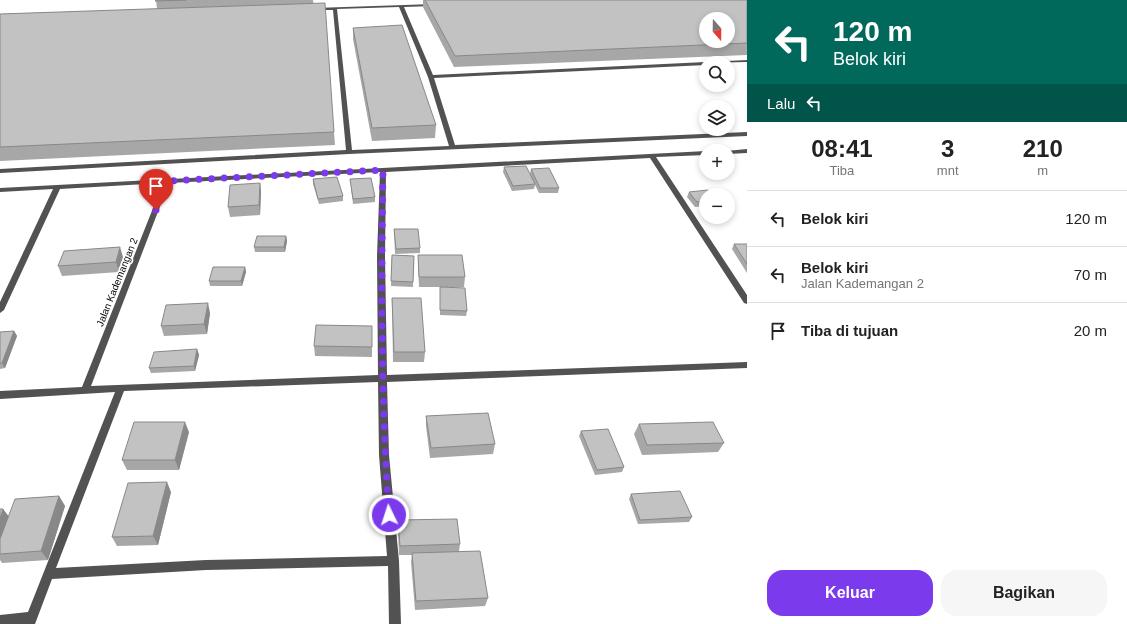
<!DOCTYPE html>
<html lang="id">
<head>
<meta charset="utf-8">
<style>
  body { margin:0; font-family:Helvetica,sans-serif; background:#f6f6f6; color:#222; height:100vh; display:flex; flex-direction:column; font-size:15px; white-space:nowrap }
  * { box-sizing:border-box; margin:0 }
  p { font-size:13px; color:#767676 }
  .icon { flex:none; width:22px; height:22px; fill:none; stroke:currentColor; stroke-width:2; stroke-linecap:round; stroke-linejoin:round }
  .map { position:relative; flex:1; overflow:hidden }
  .drawer { display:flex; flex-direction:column; background:#fff; width:380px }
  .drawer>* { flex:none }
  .banner { background:#00695c; color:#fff; overflow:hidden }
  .needle { width:26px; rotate:160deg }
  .fabs { position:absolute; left:699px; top:12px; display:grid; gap:8px }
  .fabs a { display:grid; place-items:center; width:36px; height:36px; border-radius:50%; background:#fff; box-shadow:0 2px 6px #0003; font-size:20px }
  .pin { position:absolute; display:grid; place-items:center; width:34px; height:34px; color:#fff; margin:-41px -17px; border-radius:50% 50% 50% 0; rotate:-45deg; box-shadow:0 0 4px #0007 }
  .pin .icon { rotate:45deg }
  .me { position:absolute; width:44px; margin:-22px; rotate:356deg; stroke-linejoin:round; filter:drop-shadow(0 0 3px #0008) }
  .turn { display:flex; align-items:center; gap:14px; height:84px; padding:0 20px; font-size:18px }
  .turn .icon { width:52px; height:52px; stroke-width:2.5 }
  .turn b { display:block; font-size:28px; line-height:34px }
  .then { display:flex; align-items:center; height:38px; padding:0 20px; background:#0003; gap:8px; font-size:15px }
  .eta { display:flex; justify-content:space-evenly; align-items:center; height:68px; text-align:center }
  .eta b { font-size:24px; font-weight:800; line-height:28px }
  .action { display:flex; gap:8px; margin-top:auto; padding:8px 20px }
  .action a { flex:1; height:46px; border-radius:16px; background:#7c3aed; color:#fff; font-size:16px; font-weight:800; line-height:46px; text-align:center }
  .action a+a { background:#f6f6f6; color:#222 }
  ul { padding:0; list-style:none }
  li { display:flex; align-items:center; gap:12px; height:56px; padding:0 20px; border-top:1px solid #e0e0e0 }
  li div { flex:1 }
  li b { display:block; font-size:15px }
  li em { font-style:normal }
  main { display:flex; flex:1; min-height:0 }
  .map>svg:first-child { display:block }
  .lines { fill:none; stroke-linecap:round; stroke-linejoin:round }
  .service { fill:#525252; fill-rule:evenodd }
  .minor { fill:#525252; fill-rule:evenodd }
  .wall { fill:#a7a7a7 }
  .shaded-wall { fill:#888 }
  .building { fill:#c2c2c2; stroke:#888; fill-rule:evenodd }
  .route { stroke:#7c3aed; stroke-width:7; stroke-dasharray:0 12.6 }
  .labels { text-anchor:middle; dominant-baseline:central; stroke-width:3.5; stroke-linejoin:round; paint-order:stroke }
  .street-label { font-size:10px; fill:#000; stroke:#fff }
</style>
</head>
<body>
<main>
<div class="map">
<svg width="747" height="624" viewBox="0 0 747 624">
  <rect width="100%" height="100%" fill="#fff"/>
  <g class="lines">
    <path class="service" d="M434 4 433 6 404 7 433 75 747 60V62L706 63V65L434 78 455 145 747 132V136L349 154 0 173V169L346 150 333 10H315L313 9 315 8ZM399 7 428 77 449 146 352 150 337 9Z"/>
    <path class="minor" d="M747 149V153L728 154V151H726Z
      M706 151V155L656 157 747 295V304L744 303 650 158 386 172 385 256 387 375 747 362V368L387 382 389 455 399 561 401 624H389L388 566 206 570 52 579 35 624H0V615L28 612 115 392 0 399V391L82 387 163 183 60 189 4 310 0 313V302L53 189 0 192V188ZM380 172 377 256 378 375 91 386 169 183ZM378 382 379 455 387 556 206 560 56 568 124 391Z"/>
  </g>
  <path class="wall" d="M156 0H313L334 132 335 145 0 161V14L157 9Z
    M423 0H747V55L454 67 423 7Z
    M353 28 436 125 435 138 372 141 353 39Z
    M504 167 530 174 531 169 559 188 558 193H539L535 185 534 189 512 191 503 172Z
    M313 179 343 196V201L319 204 313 184Z
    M350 179 375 197V202L353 204Z
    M260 183 261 192 260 215 230 217 228 207Z
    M689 192 706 195V206L695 207 687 197Z
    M394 229 420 248V253L395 254Z
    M286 236 287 241 285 252H255L254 247Z
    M734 244H747V273L732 249Z
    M392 255 414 256 413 287 391 286Z
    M418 255 465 277 464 287H419L418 265Z
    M123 257 119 272 62 276 58 266Z
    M245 267 246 272 242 286H210L209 281Z
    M440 287 467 311 466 316 440 315Z
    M392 298 425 352 424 362H393Z
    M210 313 207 334 164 336 161 326Z
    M372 326V357L315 356 314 346Z
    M14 331 17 336 5 368 0 369V332Z
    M197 349 199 355 195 371 151 373 149 368Z
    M426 416 495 444 493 454 430 458 426 426Z
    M639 424 724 443 718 452 642 455 634 434Z
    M581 431 624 467 622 472 595 475 579 436Z
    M189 432 179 470H127L122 460Z
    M171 492 158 545 117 546 112 537Z
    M631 494 692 517 689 522 638 524 629 499Z
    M59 496 65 506 48 560 2 563 0 560V509H3L8 516Z
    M398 520 460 544 459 551 488 598 485 606 415 610 411 562 412 555H399L398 529Z"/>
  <path class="shaded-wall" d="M260 183 261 192 260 215 259 205Z
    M286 236 287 241 285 252 284 247Z
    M120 247 123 257 119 272 116 262Z
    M245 267 246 272 242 286 241 281Z
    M208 303 210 313 207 334 204 324Z
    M14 331 17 336 5 368 2 363Z
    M197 349 199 355 195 371 194 366Z
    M185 422 189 432 179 470 175 460Z
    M167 482 171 492 158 545 153 536Z
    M59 496 65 506 48 560 41 551Z
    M3 509 10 518 0 544V519Z"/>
  <path class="building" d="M156 0H186L155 1Z
    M425 0H747V43L455 56ZM706 19H728V41H706Z
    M325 3 334 132 0 147V14Z
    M402 25 436 125 372 128 353 28Z
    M526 166 535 184 513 186 504 167Z
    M549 168 559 188H540L531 169Z
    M337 177 343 196 318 199 313 179Z
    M371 178 375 197 353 199 350 179Z
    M260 183 259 205 228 207 230 185Z
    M708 190 712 195H706V201L697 202 689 192Z
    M394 229H418L420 248 396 249Z
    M257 236H286L284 247H254Z
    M734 244H747V264Z
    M120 247 116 262 58 266 64 251Z
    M392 255 414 256 413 282 391 281Z
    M418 255H462L465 277H419Z
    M213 267H245L241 281H209Z
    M440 287 465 288 467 311 440 310Z
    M392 298H421L425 352H394Z
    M208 303 204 324 161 326 166 305Z
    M316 325 372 326V347L314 346Z
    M14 331 2 363H0V332Z
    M197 349 194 366 149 368 154 352Z
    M488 413 495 444 431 448 426 416Z
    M134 422H185L175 460H122Z
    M713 422 724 443 647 445 639 424Z
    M608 429 624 467 597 470 581 431Z
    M167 482 153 536 112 537 128 483Z
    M680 491 692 517 640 520 631 494Z
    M59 496 41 551 0 554V539L15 499Z
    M0 509H3L0 519Z
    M457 519 460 544 400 546 398 520Z
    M480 551 488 598 416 601 412 553Z"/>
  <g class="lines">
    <path class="route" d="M156 210 167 181 383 170C381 285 381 401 389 515"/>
  </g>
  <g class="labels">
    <g class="street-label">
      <text transform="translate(117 282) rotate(-68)">Jalan Kademangan 2</text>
    </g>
  </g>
</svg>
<div class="fabs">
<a><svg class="needle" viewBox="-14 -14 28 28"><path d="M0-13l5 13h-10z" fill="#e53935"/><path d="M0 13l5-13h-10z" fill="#767676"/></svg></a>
<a><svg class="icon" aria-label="search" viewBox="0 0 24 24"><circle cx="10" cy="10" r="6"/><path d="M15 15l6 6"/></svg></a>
<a><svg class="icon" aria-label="layers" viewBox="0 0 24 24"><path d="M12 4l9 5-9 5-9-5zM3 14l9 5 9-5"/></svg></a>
<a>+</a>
<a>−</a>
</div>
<div class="pin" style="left:156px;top:210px;background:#d93025"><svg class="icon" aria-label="arrive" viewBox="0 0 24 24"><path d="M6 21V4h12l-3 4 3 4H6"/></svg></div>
<svg class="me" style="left:389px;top:515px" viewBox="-20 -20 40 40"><circle r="17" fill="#7c3aed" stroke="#fff" stroke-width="3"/><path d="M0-11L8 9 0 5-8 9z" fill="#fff"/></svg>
</div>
<section class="drawer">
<div class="banner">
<div class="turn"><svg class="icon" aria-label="left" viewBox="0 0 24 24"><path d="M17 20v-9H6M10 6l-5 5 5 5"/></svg><div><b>120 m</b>Belok kiri</div></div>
<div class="then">Lalu<svg class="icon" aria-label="left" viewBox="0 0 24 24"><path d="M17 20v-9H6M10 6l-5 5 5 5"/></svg></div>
</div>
<div class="eta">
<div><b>08:41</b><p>Tiba</p></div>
<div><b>3</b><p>mnt</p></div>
<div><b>210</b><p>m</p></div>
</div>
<ul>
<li><svg class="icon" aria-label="left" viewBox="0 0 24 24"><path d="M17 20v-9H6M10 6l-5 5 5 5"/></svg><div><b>Belok kiri</b></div><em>120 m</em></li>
<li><svg class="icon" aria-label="left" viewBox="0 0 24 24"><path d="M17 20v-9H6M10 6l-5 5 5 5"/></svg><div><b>Belok kiri</b><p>Jalan Kademangan 2</p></div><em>70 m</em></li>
<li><svg class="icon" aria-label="arrive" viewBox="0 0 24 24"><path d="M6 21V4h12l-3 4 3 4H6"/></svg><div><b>Tiba di tujuan</b></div><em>20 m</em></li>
</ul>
<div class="action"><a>Keluar</a><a>Bagikan</a></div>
</section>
</main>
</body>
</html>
